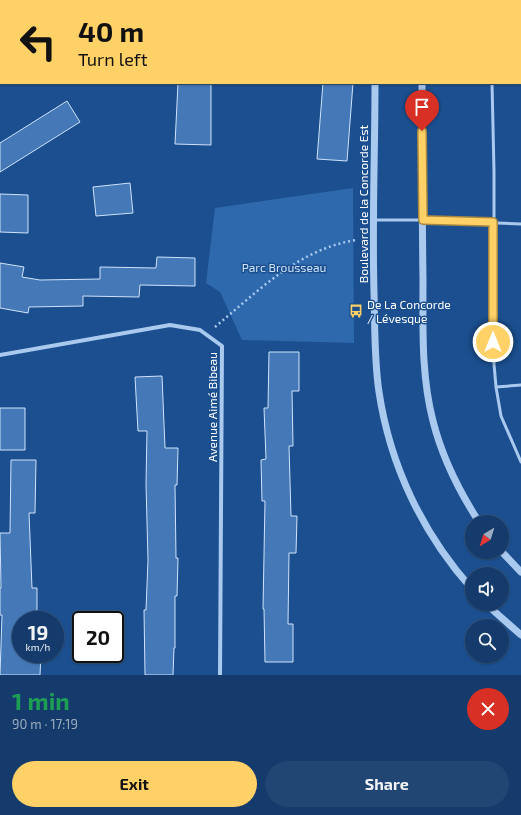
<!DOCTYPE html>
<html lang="en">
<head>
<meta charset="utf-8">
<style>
  body { margin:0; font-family:"Exo 2",sans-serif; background:#214673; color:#f1f3f6; height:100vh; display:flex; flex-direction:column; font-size:15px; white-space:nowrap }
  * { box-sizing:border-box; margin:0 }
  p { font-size:13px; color:#9dadc1 }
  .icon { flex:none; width:22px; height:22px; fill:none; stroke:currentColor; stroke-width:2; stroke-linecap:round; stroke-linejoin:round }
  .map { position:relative; height:675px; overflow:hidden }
  .details { display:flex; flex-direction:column; background:#143b6b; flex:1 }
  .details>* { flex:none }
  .hud { position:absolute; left:0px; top:0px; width:521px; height:84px; box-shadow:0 1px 3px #0004,0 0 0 1px #33557e; background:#ffd166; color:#111; overflow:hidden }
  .needle { width:26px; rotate:218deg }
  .buttons { position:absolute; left:465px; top:515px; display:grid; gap:8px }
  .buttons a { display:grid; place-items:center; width:44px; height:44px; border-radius:50%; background:#143b6b; box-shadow:0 1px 3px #0004,0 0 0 1px #33557e; font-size:20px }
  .speed { position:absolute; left:12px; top:611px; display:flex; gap:8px; font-size:20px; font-weight:700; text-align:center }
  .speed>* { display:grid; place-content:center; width:52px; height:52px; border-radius:50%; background:#143b6b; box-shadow:0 1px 3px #0004,0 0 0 1px #33557e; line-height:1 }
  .speed small { font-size:10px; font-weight:400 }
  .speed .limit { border:2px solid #111; border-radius:6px; background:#fff; color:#111 }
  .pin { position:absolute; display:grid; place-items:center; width:34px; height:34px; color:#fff; margin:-41px -17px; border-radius:50% 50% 50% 0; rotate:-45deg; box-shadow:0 0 4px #0007 }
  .pin .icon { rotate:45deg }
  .me { position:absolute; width:44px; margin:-22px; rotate:0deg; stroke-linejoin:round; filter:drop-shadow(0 0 3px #0008) }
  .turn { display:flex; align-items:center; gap:14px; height:84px; padding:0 12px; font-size:18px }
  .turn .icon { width:52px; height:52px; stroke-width:2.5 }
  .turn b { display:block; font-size:28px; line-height:34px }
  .round { display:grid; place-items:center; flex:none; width:42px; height:42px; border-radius:21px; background:#214673 }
  .overview { display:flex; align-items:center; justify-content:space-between; height:68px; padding:0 12px }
  h1 { font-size:24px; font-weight:700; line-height:30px; color:#1e9e55 }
  .action { display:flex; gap:8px; margin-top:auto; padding:8px 12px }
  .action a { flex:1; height:46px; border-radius:24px; background:#ffd166; color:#111; font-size:16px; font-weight:700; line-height:46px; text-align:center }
  .action a+a { background:#214673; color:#f1f3f6 }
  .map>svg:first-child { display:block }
  .green { fill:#2e69ad }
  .building { fill:#4478b7; stroke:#cfe3fa }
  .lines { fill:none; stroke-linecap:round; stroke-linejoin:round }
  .path { stroke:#a9c9ee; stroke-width:2.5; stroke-dasharray:2 3; stroke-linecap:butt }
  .service { stroke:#a9c9ee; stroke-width:3 }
  .minor { stroke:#a9c9ee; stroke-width:4 }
  .tertiary { stroke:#a9c9ee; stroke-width:7 }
  .route-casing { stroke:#a68842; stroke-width:10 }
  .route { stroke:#ffd166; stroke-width:7 }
  .labels { text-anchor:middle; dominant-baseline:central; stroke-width:3; stroke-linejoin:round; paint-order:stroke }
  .street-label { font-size:12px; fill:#fff; stroke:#1b4f8f }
  .park-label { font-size:12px; fill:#cfe3fa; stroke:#1b4f8f }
  .poi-label { font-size:12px; fill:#fff; stroke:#1b4f8f; text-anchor:start }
</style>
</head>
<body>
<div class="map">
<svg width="521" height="675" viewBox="0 0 521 675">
  <rect width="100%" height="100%" fill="#1b4f8f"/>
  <path class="green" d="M353 188 354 343 242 340 220 292 206 283 215 208Z"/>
  <path class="building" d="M178 83H211V145L175 144Z
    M323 83H353L347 161 317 159Z
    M67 101 80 122 0 172V143Z
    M130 183 133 213 96 216 93 187Z
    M0 194 28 195V233L0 232Z
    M157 257 195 258V286L140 285 139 297 83 296V306L29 307 28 313 0 308V263L24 267 22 277 40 280 100 279V267L156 268Z
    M269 352H299V391H292L293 446H289L291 516H297L296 553H289L288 624H293V662H265L264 609H263L265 501H262L261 460 266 459 264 408H268Z
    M162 376 165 448H178L177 485H175L176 558H178L177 596H175V648H174L173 675H145L144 610H146L148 560 146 484 147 431H138L135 377Z
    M0 408H25V450H0Z
    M11 460H36L35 513H29L32 588H37V620H21V654H41L40 675H0L2 615H0V588H1L0 533H10Z"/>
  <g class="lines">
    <path class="path" d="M215 327C258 291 299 249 356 240"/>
    <path class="service" d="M496 1V0
      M520 46H521
      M492 83 494 171V364L496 387 521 385
      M374 220H423L521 224
      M496 387 501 416 521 462"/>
    <path class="minor" d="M0 355 170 325 200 330 222 346 220 675"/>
    <path class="tertiary" d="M417 0V1
      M64 1 65 0
      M375 1V0
      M431 1V0
      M0 41 1 40
      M375 83C375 153 372 222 374 292 375 325 374 359 379 392 390 465 422 533 472 589
      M422 83C422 148 422 214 423 279 423 327 421 375 433 421 442 457 459 491 479 522
      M502 552 521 572
      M486 604 521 635"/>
  </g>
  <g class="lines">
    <g class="route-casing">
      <path id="route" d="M422 131 423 220 493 222V342"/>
    </g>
    <use href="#route" class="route"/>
  </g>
  <defs>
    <g id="bus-bare" transform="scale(1.08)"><path d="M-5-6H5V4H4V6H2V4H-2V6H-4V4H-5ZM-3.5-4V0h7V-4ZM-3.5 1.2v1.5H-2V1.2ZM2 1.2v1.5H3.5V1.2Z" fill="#ffd166" stroke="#1b4f8f" stroke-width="2.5" paint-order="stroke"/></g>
  </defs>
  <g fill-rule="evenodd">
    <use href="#bus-bare" x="356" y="311"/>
  </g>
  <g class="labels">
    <g class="street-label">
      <text transform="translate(363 204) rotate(-90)">Boulevard de la Concorde Est</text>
      <text transform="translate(212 407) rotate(-90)">Avenue Aimé Bibeau</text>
    </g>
    <g class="park-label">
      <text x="284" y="267">Parc Brousseau</text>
    </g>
    <g class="poi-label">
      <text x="367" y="304">De La Concorde<tspan x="367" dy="14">/ Lévesque</tspan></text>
    </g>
  </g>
</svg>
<div class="buttons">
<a><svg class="needle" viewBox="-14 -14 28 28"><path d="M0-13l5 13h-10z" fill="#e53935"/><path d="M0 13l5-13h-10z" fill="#9dadc1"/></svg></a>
<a><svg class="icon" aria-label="sound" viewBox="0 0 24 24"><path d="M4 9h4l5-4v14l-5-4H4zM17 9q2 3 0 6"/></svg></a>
<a><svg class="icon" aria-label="search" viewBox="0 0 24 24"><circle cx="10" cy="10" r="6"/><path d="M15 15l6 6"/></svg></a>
</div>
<div class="speed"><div>19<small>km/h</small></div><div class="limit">20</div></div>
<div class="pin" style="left:422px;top:131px;background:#d93025"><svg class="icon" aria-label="arrive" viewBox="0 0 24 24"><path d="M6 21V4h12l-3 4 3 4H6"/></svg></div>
<svg class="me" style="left:493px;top:342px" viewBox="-20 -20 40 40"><circle r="17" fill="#ffd166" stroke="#fff" stroke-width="3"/><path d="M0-11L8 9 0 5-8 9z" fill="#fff"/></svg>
<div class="hud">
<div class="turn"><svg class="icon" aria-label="left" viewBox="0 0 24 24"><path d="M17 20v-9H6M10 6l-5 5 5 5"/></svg><div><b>40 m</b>Turn left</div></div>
</div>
</div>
<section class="details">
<div class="overview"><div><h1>1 min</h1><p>90 m · 17:19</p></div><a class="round" style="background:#d93025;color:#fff"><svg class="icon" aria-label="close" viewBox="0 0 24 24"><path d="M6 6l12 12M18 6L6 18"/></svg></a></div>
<div class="action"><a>Exit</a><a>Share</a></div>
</section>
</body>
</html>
